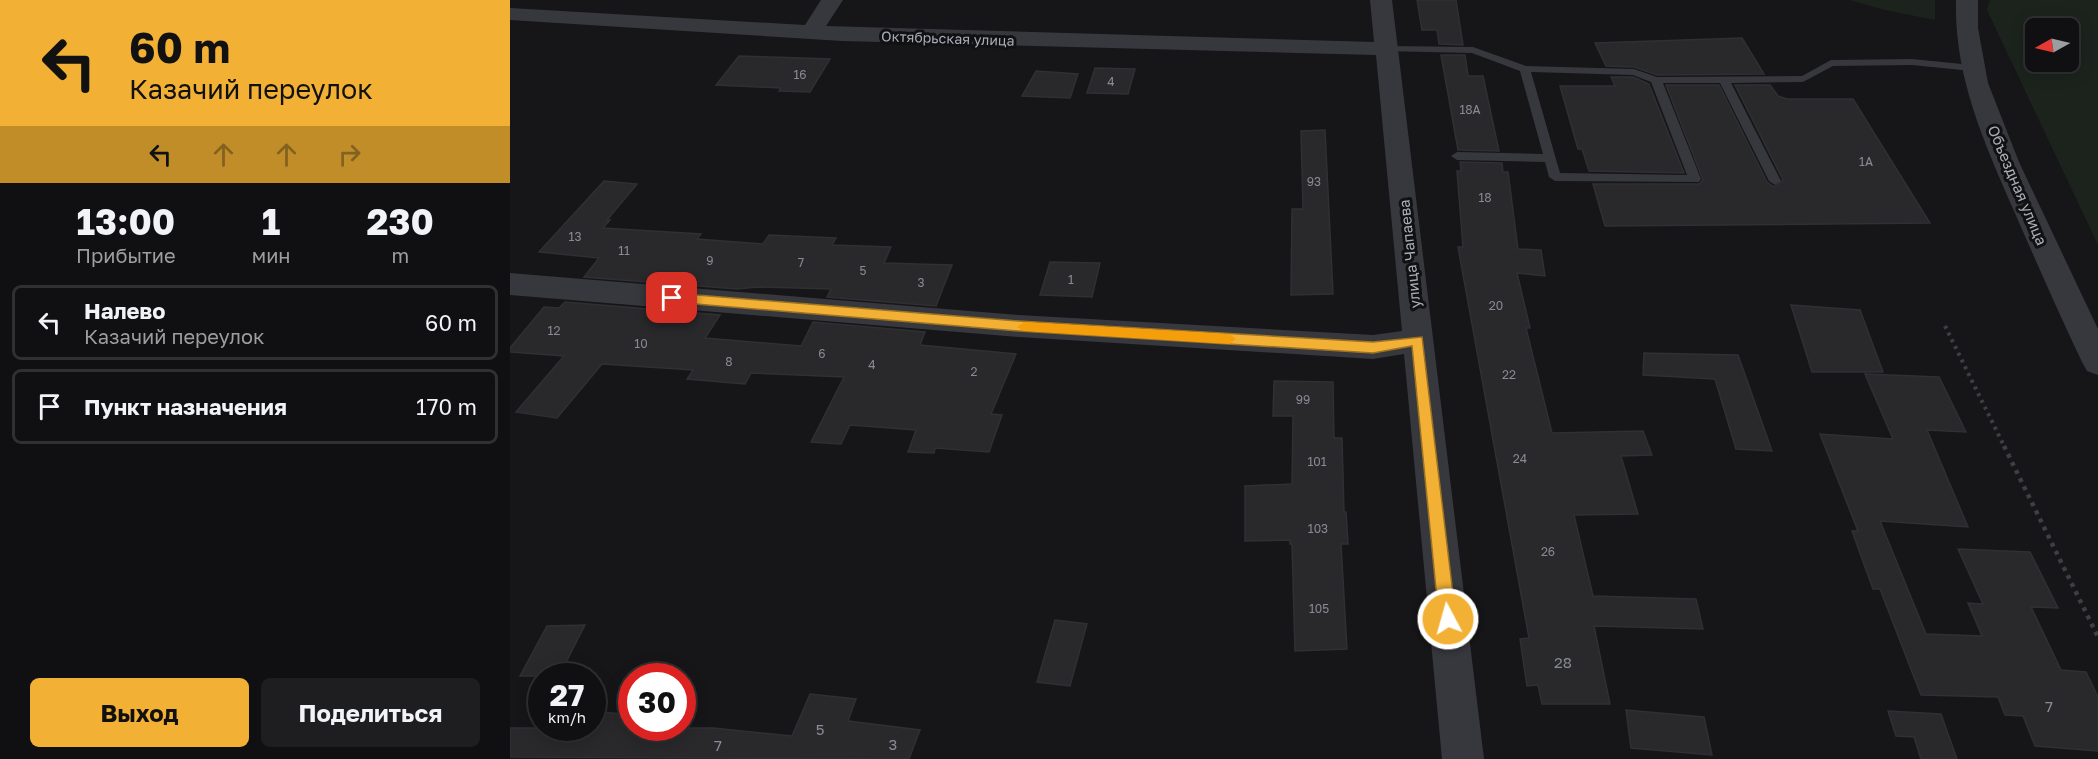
<!DOCTYPE html>
<html lang="ru">
<head>
<meta charset="utf-8">
<style>
  body { margin:0; font-family:"Golos Text",sans-serif; background:#1e1e20; color:#f1f3f6; height:100vh; display:flex; flex-direction:column; font-size:22px; white-space:nowrap }
  * { box-sizing:border-box; margin:0 }
  p { font-size:20px; color:#9c9d9f }
  .icon { flex:none; width:33px; height:33px; fill:none; stroke:currentColor; stroke-width:2; stroke-linecap:round; stroke-linejoin:round }
  .map { position:relative; flex:1; overflow:hidden }
  .panel { display:flex; flex-direction:column; background:#101012; width:510px }
  .panel>* { flex:none }
  .hud { background:#f2b134; color:#111; overflow:hidden }
  .needle { width:39px; rotate:262deg }
  .fabs { position:absolute; left:1515px; top:18px; display:grid; gap:12px }
  .fabs a { display:grid; place-items:center; width:54px; height:54px; border-radius:9px; background:#101012; box-shadow:0 3px 15px #0003,0 0 0 2px #303032; font-size:30px }
  .speed { position:absolute; left:18px; top:663px; display:flex; gap:12px; font-size:30px; font-weight:700; text-align:center }
  .speed>* { display:grid; place-content:center; width:78px; height:78px; border-radius:50%; background:#101012; box-shadow:0 3px 15px #0003,0 0 0 2px #303032; line-height:1 }
  .speed small { font-size:15px; font-weight:400 }
  .speed .limit { border:9px solid #d22; background:#fff; color:#111 }
  .pin { position:absolute; display:grid; place-items:center; width:51px; height:51px; color:#fff; margin:-26px; border-radius:12px; box-shadow:0 3px 9px #0006 }
  .me { position:absolute; width:66px; margin:-33px; rotate:354deg; stroke-linejoin:round; filter:drop-shadow(0 0 4px #0008) }
  .turn { display:flex; align-items:center; gap:21px; height:126px; padding:0 30px; font-size:27px }
  .turn .icon { width:78px; height:78px; stroke-width:2.5 }
  .turn b { display:block; font-size:42px; line-height:51px }
  .lanes { display:flex; align-items:center; height:57px; padding:0 30px; background:#0003; justify-content:center; gap:30px; direction:ltr }
  .lanes .off { opacity:.35 }
  .eta { display:flex; justify-content:space-evenly; align-items:center; height:102px; text-align:center }
  .eta b { font-size:36px; font-weight:700; line-height:42px }
  .action { display:flex; gap:12px; margin-top:auto; padding:12px 30px }
  .action a { flex:1; height:69px; border-radius:9px; background:#f2b134; color:#111; font-size:24px; font-weight:700; line-height:69px; text-align:center }
  .action a+a { background:#1e1e20; color:#f1f3f6 }
  ul { padding:0; list-style:none }
  li { display:flex; align-items:center; gap:18px; height:75px; margin:0 12px 9px; padding:0 18px; border:3px solid #303032; border-radius:9px }
  li div { flex:1 }
  li b { display:block; font-size:22px }
  li em { font-style:normal }
  main { display:flex; flex:1; min-height:0 }
  .map>svg:first-child { display:block }
  .green { fill:#1c231d; fill-rule:evenodd }
  .building { fill:#29292c; stroke:#303034; stroke-width:1.5 }
  .lines { fill:none; stroke-linecap:round; stroke-linejoin:round }
  .path-far1 { stroke:#3d3f44; stroke-width:4; stroke-dasharray:3 4.5; stroke-linecap:butt }
  .path { stroke:#3d3f44; stroke-width:4.5; stroke-dasharray:4 5; stroke-linecap:butt }
  .service { fill:#37383d; fill-rule:evenodd }
  .minor { fill:#37383d; fill-rule:evenodd }
  .tertiary { fill:#37383d; fill-rule:evenodd }
  .route { fill:#f2b134; stroke:#9d7322; stroke-width:1.5 }
  .slow { fill:#f59e0b }
  .labels { text-anchor:middle; dominant-baseline:central; stroke-width:6; stroke-linejoin:round; paint-order:stroke }
  .number-label { font-size:12px; fill:#888b94 }
  .far-street-label { font-size:14px; fill:#a8adb8; stroke:#111113 }
  .street-label { font-size:15px; fill:#a8adb8; stroke:#111113 }
  .near-number-label { font-size:15px; fill:#888b94 }
</style>
</head>
<body>
<main>
<section class="panel">
<div class="hud">
<div class="turn"><svg class="icon" aria-label="left" viewBox="0 0 24 24"><path d="M17 20v-9H6M10 6l-5 5 5 5"/></svg><div><b>60 m</b>Казачий переулок</div></div>
<div class="lanes"><svg class="icon" aria-label="left" viewBox="0 0 24 24"><path d="M17 20v-9H6M10 6l-5 5 5 5"/></svg><svg class="icon off" aria-label="ahead" viewBox="0 0 24 24"><path d="M12 20V5M6 11l6-6 6 6"/></svg><svg class="icon off" aria-label="ahead" viewBox="0 0 24 24"><path d="M12 20V5M6 11l6-6 6 6"/></svg><svg class="icon off" aria-label="right" viewBox="0 0 24 24"><path d="M7 20v-9h11M14 6l5 5-5 5"/></svg></div>
</div>
<div class="eta">
<div><b>13:00</b><p>Прибытие</p></div>
<div><b>1</b><p>мин</p></div>
<div><b>230</b><p>m</p></div>
</div>
<ul>
<li><svg class="icon" aria-label="left" viewBox="0 0 24 24"><path d="M17 20v-9H6M10 6l-5 5 5 5"/></svg><div><b>Налево</b><p>Казачий переулок</p></div><em>60 m</em></li>
<li><svg class="icon" aria-label="arrive" viewBox="0 0 24 24"><path d="M6 21V4h12l-3 4 3 4H6"/></svg><div><b>Пункт назначения</b></div><em>170 m</em></li>
</ul>
<div class="action"><a>Выход</a><a>Поделиться</a></div>
</section>
<div class="map">
<svg width="1588" height="759" viewBox="0 0 1588 759">
  <rect width="100%" height="100%" fill="#161618"/>
  <path class="green" d="M1340 0H1425V20L1375 10Z
    M1480 0H1588V245L1477 10ZM1526 28H1558V62H1526Z"/>
  <path class="building" d="M907 0H946L953 45 929 44 927 30H912Z
    M1232 38 1254 74 1147 75 1124 67 1096 66 1085 43Z
    M931 55H955L958 76H973L989 151 948 150Z
    M229 56 293 58 320 59 300 92 269 91 271 88 206 85Z
    M585 68 625 69 618 94 577 93Z
    M526 71 568 74 560 98 512 96Z
    M1101 77H1123L1139 84 1174 173 1079 171 1072 149H1068L1050 86H1105Z
    M1156 85H1209L1257 182 1264 187 1273 180 1225 85H1260L1268 96 1277 99H1343L1420 223 1095 226 1083 184H1189L1193 180Z
    M815 130 823 294 781 295 782 209H793L791 131Z
    M950 162 992 163 993 172H998L1008 249 1031 250 1035 276 1007 273 1020 328H1016L1042 433 1133 431 1142 455 1111 456 1128 514 1064 515 1083 596 1186 599 1193 629 1084 626 1100 704H1032L1028 685 1017 686 1010 639 1019 638 948 247H953L947 171H951Z
    M94 181 127 184 97 220H100L93 228 191 234 187 239 253 244 259 235 326 238 322 245 381 247 374 263 442 265 426 306 317 297 321 289 248 287 227 289 74 277 89 258 29 252Z
    M540 262 590 263 582 297 530 295Z
    M55 302 210 315 195 338 291 346 303 322 415 332 410 345 506 354 481 414 492 415 479 452 425 448 424 453 398 452 406 430 340 425 331 444 301 442 334 377 241 373 235 384 177 379 183 370 92 364 47 418 6 412 54 356 0 352V348L34 307 49 308Z
    M1281 305 1350 310 1373 372H1302Z
    M1134 353 1228 355 1262 451 1226 449 1205 379 1133 375Z
    M1355 374 1429 377 1456 432 1417 430 1458 527 1370 521 1416 634 1472 636 1458 603 1473 604 1448 549 1520 552 1548 608 1521 607 1551 670 1576 672 1588 697V751L1525 746 1513 716 1495 715 1488 697 1411 695 1370 589H1363L1342 531H1348L1310 434 1383 439Z
    M764 381 823 382 824 438H832L834 512H836L838 544H831L837 649 785 651 782 544H780V540L735 541V486L782 484 783 416H763Z
    M545 620 577 624 560 686 527 682Z
    M75 625 49 676H10L37 626Z
    M300 694 346 699 338 721 410 730 399 759 0 757V728H82V711L122 715V728H203L282 736Z
    M1116 710 1194 717 1202 755 1121 748Z
    M1378 711 1431 714 1447 759H1411L1404 737 1386 736Z"/>
  <g class="lines">
    <path class="path-far1" d="M1435 326 1495 448"/>
    <path class="path" d="M1494 446 1588 637"/>
    <path class="service" d="M877 46 963 47 1016 66 1124 69 1147 77 1292 76 1321 60 1402 59 1462 65 1467 68 1462 71 1402 65 1323 66 1293 82 1221 83 1271 181 1265 185 1259 181 1210 83H1153L1191 179 1189 182 1045 181 1039 177 1035 162 947 160 941 156 947 152 1033 154 1010 71 962 53 873 51V47ZM1021 72 1123 75 1141 82 1177 175 1050 173Z"/>
    <path class="minor" d="M311 0H333L316 26 864 42 860 0H882L974 759H932L894 354 863 359 509 337 0 295V273L509 315 863 335 892 331 866 55 332 41 0 20V8L295 25Z"/>
    <path class="tertiary" d="M1446 0H1468V28L1478 83 1509 162 1588 329V375L1577 371 1572 362C1548 312 1526 261 1504 211 1474 142 1444 77 1446 0Z"/>
  </g>
  <path class="route" d="M162 293 509 321 863 342 912 337 946 619 943 625 938 627 932 625 929 619 902 346 863 353 509 331 162 302 156 298Z"/>
  <path class="slow" d="M514 322 719 334 726 339 719 344 514 331 507 327Z"/>
  <g class="labels">
    <g class="number-label">
      <text x="290" y="74">16</text>
      <text x="601" y="81">4</text>
      <text x="960" y="109">18А</text>
      <text x="1356" y="161">1А</text>
      <text x="804" y="181">93</text>
      <text x="975" y="197">18</text>
      <text x="65" y="236">13</text>
      <text x="114" y="250">11</text>
      <text x="200" y="260">9</text>
      <text x="291" y="262">7</text>
      <text x="353" y="270">5</text>
      <text x="561" y="279">1</text>
      <text x="411" y="282">3</text>
      <text x="986" y="305">20</text>
      <text x="44" y="330">12</text>
      <text x="131" y="343">10</text>
      <text x="312" y="353">6</text>
      <text x="219" y="361">8</text>
      <text x="362" y="364">4</text>
      <text x="464" y="371">2</text>
      <text x="999" y="374">22</text>
      <text x="793" y="399">99</text>
      <text x="1010" y="458">24</text>
      <text x="807" y="461">101</text>
      <text x="808" y="528">103</text>
      <text x="1038" y="551">26</text>
      <text x="809" y="608">105</text>
    </g>
    <g class="far-street-label">
      <text transform="translate(438 38) rotate(2)">Октябрьская улица</text>
    </g>
    <g class="street-label">
      <text transform="translate(1508 185) rotate(67)">Объездная улица</text>
      <text transform="translate(899 254) rotate(-96)">улица Чапаева</text>
    </g>
    <g class="near-number-label">
      <text x="1053" y="662">28</text>
      <text x="1539" y="706">7</text>
      <text x="310" y="729">5</text>
      <text x="383" y="744">3</text>
      <text x="208" y="745">7</text>
    </g>
  </g>
</svg>
<div class="fabs">
<a><svg class="needle" viewBox="-14 -14 28 28"><path d="M0-13l5 13h-10z" fill="#e53935"/><path d="M0 13l5-13h-10z" fill="#9c9d9f"/></svg></a>
</div>
<div class="speed"><div>27<small>km/h</small></div><div class="limit">30</div></div>
<div class="pin" style="left:162px;top:298px;background:#d93025"><svg class="icon" aria-label="arrive" viewBox="0 0 24 24"><path d="M6 21V4h12l-3 4 3 4H6"/></svg></div>
<svg class="me" style="left:938px;top:619px" viewBox="-20 -20 40 40"><circle r="17" fill="#f2b134" stroke="#fff" stroke-width="3"/><path d="M0-11L8 9 0 5-8 9z" fill="#fff"/></svg>
</div>
</main>
</body>
</html>
